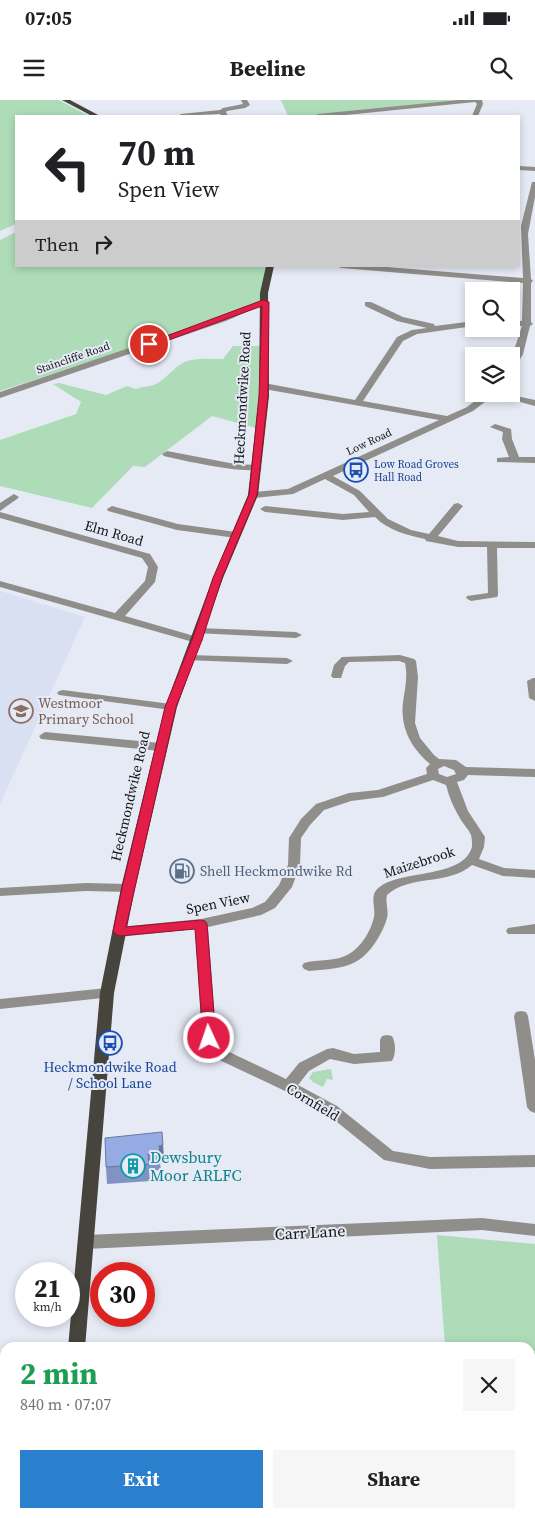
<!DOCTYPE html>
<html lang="en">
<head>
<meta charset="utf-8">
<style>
  body { margin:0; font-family:"Source Serif 4",serif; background:#f6f6f6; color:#202124; height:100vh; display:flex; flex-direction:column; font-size:19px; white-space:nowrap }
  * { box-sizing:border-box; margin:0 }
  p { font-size:16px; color:#757577 }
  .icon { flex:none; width:28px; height:28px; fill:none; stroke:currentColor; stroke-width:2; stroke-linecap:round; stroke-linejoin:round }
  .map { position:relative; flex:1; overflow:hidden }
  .sheet { position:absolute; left:0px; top:1242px; width:535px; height:176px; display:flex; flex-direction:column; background:#fff; border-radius:15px 15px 0 0; box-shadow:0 2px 8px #0003 }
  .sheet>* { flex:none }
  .banner { position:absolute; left:15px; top:15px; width:505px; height:152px; border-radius:0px; box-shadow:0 2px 8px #0003; background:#fff; color:#202124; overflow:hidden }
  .fabs { position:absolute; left:465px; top:182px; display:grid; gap:10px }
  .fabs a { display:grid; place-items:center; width:55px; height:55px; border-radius:0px; background:#fff; box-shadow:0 2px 8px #0003; font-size:25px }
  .speed { position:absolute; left:15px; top:1162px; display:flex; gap:10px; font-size:25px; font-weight:700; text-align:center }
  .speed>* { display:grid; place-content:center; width:65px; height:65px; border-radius:50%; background:#fff; box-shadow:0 2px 8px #0003; line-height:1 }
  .speed small { font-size:12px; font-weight:400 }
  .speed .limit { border:8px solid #d22; background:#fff; color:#111 }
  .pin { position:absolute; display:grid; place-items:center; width:42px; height:42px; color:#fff; margin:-21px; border:2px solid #fff; border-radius:50%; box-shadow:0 1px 5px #0007 }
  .me { position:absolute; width:55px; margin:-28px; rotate:357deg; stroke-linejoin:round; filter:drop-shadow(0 0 4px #0008) }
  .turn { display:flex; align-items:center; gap:18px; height:105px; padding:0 20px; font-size:22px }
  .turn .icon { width:65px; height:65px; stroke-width:2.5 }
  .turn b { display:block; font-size:35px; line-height:42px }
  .then { display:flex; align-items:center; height:48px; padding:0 20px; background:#0003; gap:10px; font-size:19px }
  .round { display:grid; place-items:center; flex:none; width:52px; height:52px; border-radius:0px; background:#f6f6f6 }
  .overview { display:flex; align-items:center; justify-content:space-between; height:85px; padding:0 20px }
  h1 { font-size:30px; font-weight:700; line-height:38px; color:#1e9e55 }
  .primary-button { display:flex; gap:10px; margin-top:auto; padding:10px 20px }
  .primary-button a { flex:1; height:58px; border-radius:0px; background:#2b80ce; color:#fff; font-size:20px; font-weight:700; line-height:58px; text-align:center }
  .primary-button a+a { background:#f6f6f6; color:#202124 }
  .status { display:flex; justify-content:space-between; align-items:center; height:35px; padding:0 25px; background:#fff; direction:ltr }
  .status svg { height:14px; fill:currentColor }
  header { display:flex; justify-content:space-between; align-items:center; height:65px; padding:0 20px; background:#fff; font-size:22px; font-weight:700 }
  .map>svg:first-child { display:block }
  .built { fill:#d9e0f2 }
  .green { fill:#aedcb8 }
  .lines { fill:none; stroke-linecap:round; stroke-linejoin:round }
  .minor { fill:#908e8a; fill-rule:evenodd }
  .major { fill:#47443d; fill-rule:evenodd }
  .wall { fill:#8192c4 }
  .shaded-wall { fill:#6977a0 }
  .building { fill:#96aae4; stroke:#6977a0 }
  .route { fill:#e11d48; stroke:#92132f }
  .labels { text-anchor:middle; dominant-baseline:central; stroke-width:4; stroke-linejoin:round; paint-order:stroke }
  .far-street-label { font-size:11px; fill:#131418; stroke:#e6eaf5 }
  .far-transit-label { font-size:11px; fill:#164399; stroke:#e6eaf5; text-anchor:start }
  .street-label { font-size:14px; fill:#131418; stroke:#e6eaf5 }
  .education-label { font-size:14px; fill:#785e54; stroke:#e6eaf5; text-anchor:start }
  .service-label { font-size:14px; fill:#4e5e75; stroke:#e6eaf5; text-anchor:start }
  .transit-label { font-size:14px; fill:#164399; stroke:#e6eaf5 }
  .near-culture-label { font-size:16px; fill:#0d838f; stroke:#e6eaf5; text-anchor:start }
  .near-street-label { font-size:16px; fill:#131418; stroke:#e6eaf5 }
</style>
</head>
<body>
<div class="status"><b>07:05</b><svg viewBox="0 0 49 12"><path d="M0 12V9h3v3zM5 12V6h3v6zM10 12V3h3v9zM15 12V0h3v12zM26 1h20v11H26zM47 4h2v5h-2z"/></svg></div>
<header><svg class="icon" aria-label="menu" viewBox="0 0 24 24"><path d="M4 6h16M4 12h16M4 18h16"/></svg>Beeline<svg class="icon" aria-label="search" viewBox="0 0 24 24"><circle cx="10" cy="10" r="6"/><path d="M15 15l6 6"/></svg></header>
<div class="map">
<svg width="535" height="1418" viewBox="0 0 535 1418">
  <rect width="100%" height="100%" fill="#e6eaf5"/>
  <path class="built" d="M0 491 85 517 0 704Z"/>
  <path class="green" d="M0 0H59L89 16H16V124L0 131Z
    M281 0H479L318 16H288Z
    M16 132V166H270L265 202 223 219 0 291V140Z
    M233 246H263L260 329 212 316 145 367 133 366 92 408 0 386V340L76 314 81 302 53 284 59 283 106 295 127 286 136 289C144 286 151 287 158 283 169 276 178 262 191 260 201 258 213 259 223 259Z
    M331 969 333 980 327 979 323 987 313 982 309 978 313 972Z
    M437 1135 535 1144V1418H457L456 1414H530V1248L445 1247Z
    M83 1414H253L255 1418H82Z"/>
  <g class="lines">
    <path class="minor" d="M241 0H247L250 5 245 8 227 11 226 12 228 16H222L220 14 178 16 181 14 220 10 223 8 243 4Z
      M459 0H482L483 4 478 16H472L477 4 475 2 336 16H315L318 14Z
      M519 66 535 67V71L519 70Z
      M532 82H535V97L528 134 531 179 533 181 531 183V222L533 224 530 226 523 254 514 270 511 271V259L522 226H511V220L522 221 523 183 341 168 337 166H374L523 178 521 126Z
      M262 200 269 202 226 221 0 298V292L220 217Z
      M365 202H371L403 217 434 224 435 226 474 221V226L417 234 403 241 363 301 447 316 467 307 485 294H507L535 300V306L494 295 473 311 333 376 360 391 388 419 411 430 429 434 454 404 458 403 463 406 438 436 458 441 535 442V448H497L498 495 497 497 471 501 466 498 467 496 488 493 487 447H458L426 441 425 439C407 435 387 430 375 417L343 420 265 412 260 409 265 406 343 414 369 412 354 395 325 379 293 394 253 398 248 395 253 392 288 389 439 320 264 289 260 286 264 283 355 300 397 237 412 230 427 228 397 221 365 206Z
      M495 324 511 329 512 339 519 357H535V363L497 362V358L509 357 502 339 503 332 490 327Z
      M167 351 235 364 257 365 262 368C252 376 180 360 164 356L162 354Z
      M14 394 19 397 17 399 0 411V403Z
      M112 406 178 424 236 432 241 435 236 438 177 430 108 411 107 409Z
      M0 412 150 454 158 467 155 482 125 516 201 538 203 540 201 542H193L0 487V481L115 513 145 481 148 467 142 458 0 418Z
      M199 528 296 532 302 535 296 538 195 533 194 531Z
      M189 555 287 558 293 561 287 564 185 560 183 558 185 556Z
      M400 555 414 559 416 561 418 577 415 623 420 638 434 655 439 659 456 660 466 667 535 669V677L468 675 464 680 457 682 468 711 485 737 484 747 479 759 504 768 535 770V778L503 776 472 765C448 786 410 774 387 795 385 803 389 810 387 818 385 826 381 833 377 840 359 869 340 868 309 871L304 869 302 866 304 863C318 859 336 862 349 854 361 847 371 831 374 817 376 806 368 794 381 786 404 770 463 778 472 747 472 744 472 738 471 735 469 730 464 725 461 720 454 709 449 697 446 685L433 680 383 697 351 701 324 710 310 725 301 738 300 765 292 787 275 808 261 815 208 827 216 938 223 949 286 979 299 963 327 949 333 948 354 954 380 952V940L382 936 387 935 392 936C396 943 396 954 392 961L354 964 330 959 309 971 298 985 337 1006 393 1051 430 1057 535 1055V1067L430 1069 384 1060 327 1014 283 990 213 957 208 952 202 938 195 829 119 837 114 835 112 832 114 829 119 827 201 819 252 808 265 802 279 785 288 765 289 738 301 719 316 704 349 693 378 690 427 674 426 668 430 664C411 648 400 628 403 602 405 589 408 576 405 563L399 561 349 562 345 566 341 578H333L331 576 334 565 342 557ZM444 666 454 670 456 674 447 677 439 674 438 669Z
      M533 578H535V601L529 598 527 581Z
      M63 590 171 604 177 607 171 610 59 595 57 593 59 591Z
      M45 632 160 643 166 647 160 651 41 639 39 636Z
      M86 783 128 784 133 785 135 788 133 791 128 792 86 791 0 796V788Z
      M535 824V834H508L506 831 508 828Z
      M107 888 112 889 114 893 112 897 0 909V899Z
      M521 911 526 912 528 916 535 960V1013L530 1011 527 1007 514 916 516 912Z
      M482 1118 535 1124V1136L482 1130 86 1149 80 1147 78 1142 80 1137 86 1135Z
      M0 1271 5 1273V1293L0 1291Z
      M42 1414H64L66 1418H44Z"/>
    <path class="major" d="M62 0H70L100 16H92Z
      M266 166H274L268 193 269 296 258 395 223 478 177 607 135 788 114 893 85 1248H68L100 893 121 788 165 607 213 478 248 395 259 296 260 193Z
      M54 1414H72V1418H54Z"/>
  </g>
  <path class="wall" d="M163 1045 164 1062 160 1063 161 1070 149 1071 150 1081 107 1084 106 1067Z"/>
  <path class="shaded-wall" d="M163 1045 164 1062 160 1063 159 1046Z"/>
  <path class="building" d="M162 1032 163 1045 159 1046 160 1053 148 1054 149 1064 106 1067 105 1038Z"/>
  <path class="route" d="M263 200 269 202 268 296 257 395 222 478 202 540 176 607 126 827 201 820 205 821 207 824 216 938 214 942H204L203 938 195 829 119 836 113 832 122 788 165 607 192 540 213 478 249 395 259 296 262 206 152 246 145 244Z"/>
  <defs>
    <g id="bus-ring" transform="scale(1.25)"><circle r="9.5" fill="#e6eaf5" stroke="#1a4fb4" stroke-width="1.5"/><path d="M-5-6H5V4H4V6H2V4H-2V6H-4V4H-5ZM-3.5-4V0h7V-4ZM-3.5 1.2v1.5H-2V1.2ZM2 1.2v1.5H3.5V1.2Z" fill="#1a4fb4"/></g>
    <g id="school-ring" transform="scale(1.25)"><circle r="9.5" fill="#e6eaf5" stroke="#8d6e63" stroke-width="1.5"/><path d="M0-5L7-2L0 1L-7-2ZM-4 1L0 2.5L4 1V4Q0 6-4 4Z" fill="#8d6e63"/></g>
    <g id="fuel-ring" transform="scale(1.25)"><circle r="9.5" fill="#e6eaf5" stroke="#5c6f8a" stroke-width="1.5"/><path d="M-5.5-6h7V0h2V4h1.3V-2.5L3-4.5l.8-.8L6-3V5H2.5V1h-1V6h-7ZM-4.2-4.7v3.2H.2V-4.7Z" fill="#5c6f8a"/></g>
    <g id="building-ring" transform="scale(1.25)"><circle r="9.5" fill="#e6eaf5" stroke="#0f9aa8" stroke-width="1.5"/><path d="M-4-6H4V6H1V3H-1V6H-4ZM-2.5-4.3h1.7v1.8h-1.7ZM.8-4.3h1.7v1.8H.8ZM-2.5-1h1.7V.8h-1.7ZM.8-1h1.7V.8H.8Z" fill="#0f9aa8"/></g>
  </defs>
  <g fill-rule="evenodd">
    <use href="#bus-ring" x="356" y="370"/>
    <use href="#school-ring" x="21" y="611"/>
    <use href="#fuel-ring" x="182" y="771"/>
    <use href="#bus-ring" x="110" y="943"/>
    <use href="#building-ring" x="133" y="1066"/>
  </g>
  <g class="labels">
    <g class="far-street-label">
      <text transform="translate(73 258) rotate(-19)">Staincliffe Road</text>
      <text transform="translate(369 342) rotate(-25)">Low Road</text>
    </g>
    <g class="far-transit-label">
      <text x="374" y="364">Low Road Groves<tspan x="374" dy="13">Hall Road</tspan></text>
    </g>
    <g class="street-label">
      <text transform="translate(242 298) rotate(-87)">Heckmondwike Road</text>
      <text transform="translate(114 433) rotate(16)">Elm Road</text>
      <text transform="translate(130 696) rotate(-77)">Heckmondwike Road</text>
      <text transform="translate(419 762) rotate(-18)">Maizebrook</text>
      <text transform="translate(218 803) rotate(-11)">Spen View</text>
      <text transform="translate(313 1002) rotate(31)">Cornfield</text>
    </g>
    <g class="education-label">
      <text x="38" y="603">Westmoor<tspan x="38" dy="16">Primary School</tspan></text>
    </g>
    <g class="service-label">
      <text x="200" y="771">Shell Heckmondwike Rd</text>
    </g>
    <g class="transit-label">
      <text x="110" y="967">Heckmondwike Road<tspan x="110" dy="16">/ School Lane</tspan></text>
    </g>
    <g class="near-culture-label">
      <text x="150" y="1057">Dewsbury<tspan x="150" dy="18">Moor ARLFC</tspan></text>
    </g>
    <g class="near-street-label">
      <text transform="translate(310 1132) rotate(-3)">Carr Lane</text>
    </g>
  </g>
</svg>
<div class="fabs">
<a><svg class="icon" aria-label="search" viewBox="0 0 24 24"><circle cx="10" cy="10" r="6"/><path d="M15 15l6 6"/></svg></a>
<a><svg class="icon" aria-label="layers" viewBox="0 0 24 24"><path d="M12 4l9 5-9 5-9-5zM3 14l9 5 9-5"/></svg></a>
</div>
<div class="speed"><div>21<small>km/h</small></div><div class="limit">30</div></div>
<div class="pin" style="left:149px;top:244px;background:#d93025"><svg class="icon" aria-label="arrive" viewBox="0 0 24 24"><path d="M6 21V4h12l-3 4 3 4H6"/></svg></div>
<svg class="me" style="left:209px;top:938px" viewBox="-20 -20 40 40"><circle r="17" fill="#e11d48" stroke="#fff" stroke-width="3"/><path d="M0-11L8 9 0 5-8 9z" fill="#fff"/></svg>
<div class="banner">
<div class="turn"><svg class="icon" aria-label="left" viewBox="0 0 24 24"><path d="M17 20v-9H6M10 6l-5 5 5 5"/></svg><div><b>70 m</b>Spen View</div></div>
<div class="then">Then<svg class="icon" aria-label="right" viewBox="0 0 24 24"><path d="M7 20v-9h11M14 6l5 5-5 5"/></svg></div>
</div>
<section class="sheet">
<div class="overview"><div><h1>2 min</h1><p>840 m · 07:07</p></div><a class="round"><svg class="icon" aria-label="close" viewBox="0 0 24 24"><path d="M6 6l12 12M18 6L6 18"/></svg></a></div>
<div class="primary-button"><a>Exit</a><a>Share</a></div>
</section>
</div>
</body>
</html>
